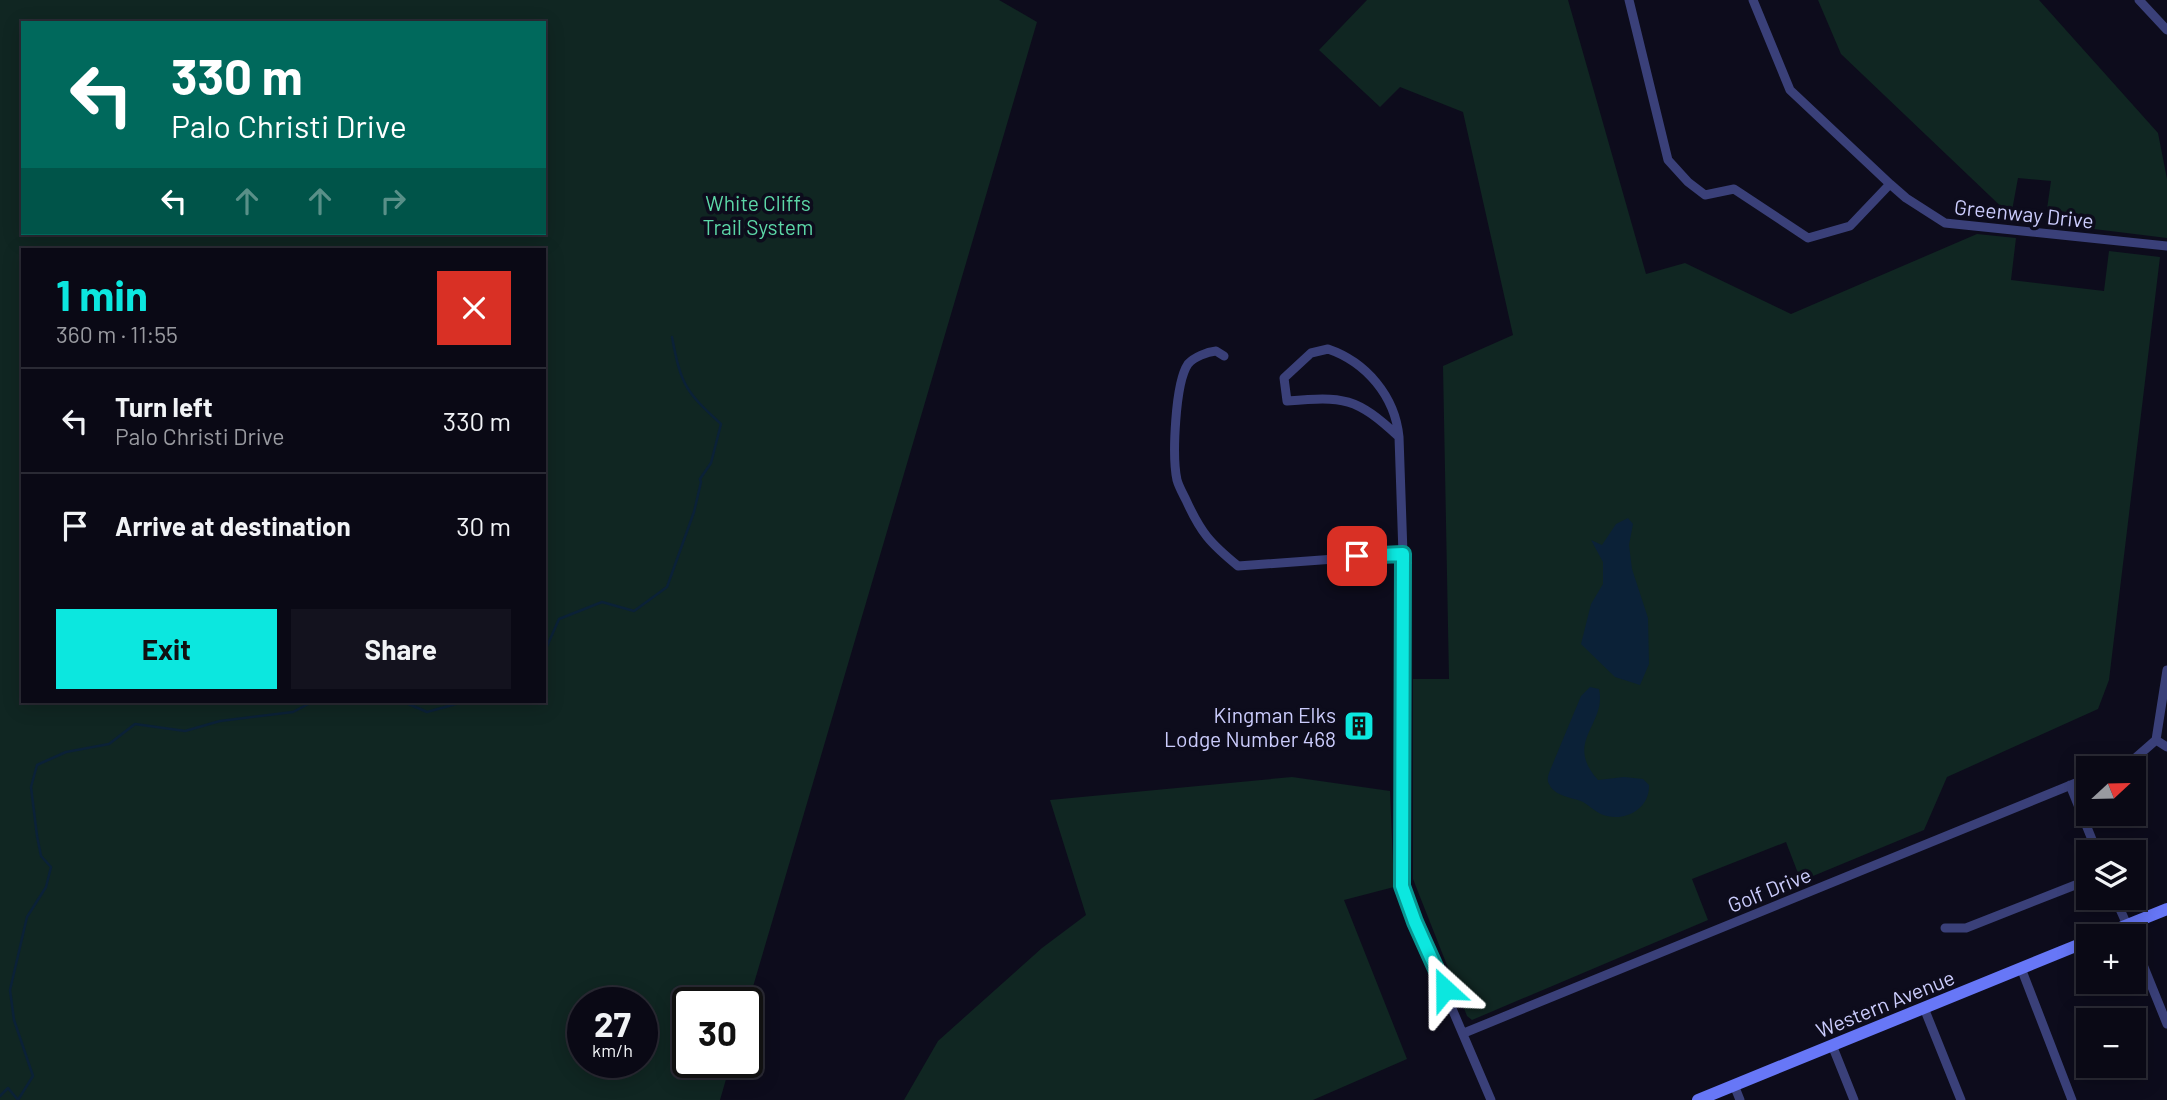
<!DOCTYPE html>
<html lang="en">
<head>
<meta charset="utf-8">
<style>
  body { margin:0; font-family:Barlow,sans-serif; background:#13121e; color:#f1f3f6; height:100vh; display:flex; flex-direction:column; font-size:26px; white-space:nowrap }
  * { box-sizing:border-box; margin:0 }
  p { font-size:23px; color:#999aa0 }
  .icon { flex:none; width:38px; height:38px; fill:none; stroke:currentColor; stroke-width:2; stroke-linecap:round; stroke-linejoin:round }
  .map { position:relative; flex:1; overflow:hidden }
  .drawer { position:absolute; left:21px; top:248px; width:525px; height:455px; display:flex; flex-direction:column; background:#0a0915; border-radius:0px; box-shadow:0 4px 18px #0003,0 0 0 2px #2a2a34 }
  .drawer>* { flex:none }
  .banner { position:absolute; left:21px; top:21px; width:525px; height:214px; border-radius:0px; box-shadow:0 4px 18px #0003,0 0 0 2px #2a2a34; background:#00695c; color:#fff; overflow:hidden }
  .needle { width:46px; rotate:68deg }
  .controls { position:absolute; left:2076px; top:756px; display:grid; gap:14px }
  .controls a { display:grid; place-items:center; width:70px; height:70px; border-radius:0px; background:#0a0915; box-shadow:0 4px 18px #0003,0 0 0 2px #2a2a34; font-size:35px }
  .speed { position:absolute; left:567px; top:987px; display:flex; gap:14px; font-size:35px; font-weight:700; text-align:center }
  .speed>* { display:grid; place-content:center; width:91px; height:91px; border-radius:50%; background:#0a0915; box-shadow:0 4px 18px #0003,0 0 0 2px #2a2a34; line-height:1 }
  .speed small { font-size:18px; font-weight:400 }
  .speed .limit { border:4px solid #111; border-radius:10px; background:#fff; color:#111 }
  .pin { position:absolute; display:grid; place-items:center; width:60px; height:60px; color:#fff; margin:-30px; border-radius:14px; box-shadow:0 4px 10px #0006 }
  .me { position:absolute; width:77px; margin:-38px; rotate:336deg; stroke-linejoin:round; filter:drop-shadow(0 0 5px #0008) }
  .turn { display:flex; align-items:center; gap:24px; height:147px; padding:0 35px; font-size:32px }
  .turn .icon { width:91px; height:91px; stroke-width:2.5 }
  .turn b { display:block; font-size:49px; line-height:60px }
  .lanes { display:flex; align-items:center; height:66px; padding:0 35px; background:#0003; justify-content:center; gap:35px; direction:ltr }
  .lanes .off { opacity:.35 }
  .round { display:grid; place-items:center; flex:none; width:74px; height:74px; border-radius:0px; background:#13121e }
  .headline { display:flex; align-items:center; justify-content:space-between; height:119px; padding:0 35px }
  h1 { font-size:42px; font-weight:700; line-height:52px; color:#0ce7df }
  .button { display:flex; gap:14px; margin-top:auto; padding:14px 35px }
  .button a { flex:1; height:80px; border-radius:0px; background:#0ce7df; color:#111; font-size:28px; font-weight:700; line-height:80px; text-align:center }
  .button a+a { background:#13121e; color:#f1f3f6 }
  ul { padding:0; list-style:none }
  li { display:flex; align-items:center; gap:21px; height:105px; padding:0 35px; border-top:2px solid #2a2a34 }
  li div { flex:1 }
  li b { display:block; font-size:26px }
  li em { font-style:normal }
  .map>svg:first-child { display:block }
  .green { fill:#102622; fill-rule:evenodd }
  .water { fill:#0b2137 }
  .lines { fill:none; stroke-linecap:round; stroke-linejoin:round }
  .stream { stroke:#0b2137; stroke-width:2.5 }
  .street { stroke:#3a4079; stroke-width:9 }
  .secondary { stroke:#6777f7; stroke-width:12 }
  .route-casing { stroke:#089691; stroke-width:18 }
  .route { stroke:#0ce7df; stroke-width:12 }
  .labels { text-anchor:middle; dominant-baseline:central; stroke-width:7; stroke-linejoin:round; paint-order:stroke }
  .park-label { font-size:21px; fill:#5cd7a7; stroke:#0d0c1c }
  .street-label { font-size:21px; fill:#cbccfc; stroke:#0d0c1c }
  .poi-label { font-size:21px; fill:#cbccfc; stroke:#0d0c1c; text-anchor:end }
</style>
</head>
<body>
<div class="map">
<svg width="2167" height="1100" viewBox="0 0 2167 1100">
  <rect width="100%" height="100%" fill="#0d0c1c"/>
  <path class="green" d="M0 0H999L1037 22 747 1007V1003H688V1062H731L720 1100H0ZM23 23H544V233H23ZM23 250H544V702H23ZM583 1003H642V1062H583Z
    M1367 0H1568L1646 274 1685 263 1791 314 1977 234 2016 238 2011 280 2104 291 2109 251 2160 257 2109 680 2098 709 1947 777 1924 830 1801 881 1786 842 1692 879 1708 920 1472 1020 1467 1016 1413 879V679H1449L1443 366 1513 335 1463 112 1400 87 1380 107 1319 50Z
    M1818 0H2039L2158 133 2167 179V238L2045 223 2051 181 2018 178 2011 216 1841 54Z
    M1292 777 1390 791 1394 887 1344 900 1407 1059 1313 1100H904L938 1041 1042 948 1086 915 1050 800Z"/>
  <path class="water" d="M1628 518 1633 524 1629 545 1632 569 1648 618 1649 664 1640 685 1615 677 1581 644 1591 604 1603 584V562L1591 540 1602 545 1616 524Z
    M1590 687 1599 689C1607 725 1563 741 1598 780L1624 777 1643 779 1649 785C1650 807 1628 821 1607 816 1599 815 1590 806 1583 802 1572 797 1555 797 1549 784 1546 779 1549 773 1551 768L1581 696Z"/>
  <g class="lines">
    <path class="stream" d="M544 653 559 619 602 602 634 611 667 587 694 512 701 482 700 479 711 463 721 424C685 391 681 385 672 337
      M404 702 427 712 463 702
      M0 1096 8 1088 18 1100
      M18 1100 33 1076 14 1020 10 990 27 917 46 887 51 867 41 856 37 836 31 787 37 765 66 752 109 744 135 724 185 731 220 721 293 712 312 702"/>
    <path class="street" d="M1629 0 1668 160 1688 182 1705 195 1734 189 1808 238 1850 226 1890 184 1790 90 1753 0
      M2139 0 2167 30
      M1890 184 1906 198 1945 223 2167 246
      M1328 349C1366 362 1395 396 1399 437 1356 397 1344 396 1287 401L1284 378 1311 353Z
      M1224 356 1216 351C1207 352 1194 357 1188 364 1175 383 1172 457 1177 480 1179 487 1183 494 1186 500 1201 533 1210 543 1238 566L1403 554
      M1399 437 1403 554V886L1415 922 1491 1100
      M2156 740 2167 670
      M2156 740 2167 747
      M2112 768 2132 761 2156 740
      M2070 785 2097 852
      M2115 898 2132 936
      M1945 928H1966L2088 880
      M2133 940 2167 1024
      M2021 968 2072 1100
      M1924 1008 1961 1100
      M1464 1033 2088 778
      M1832 1045 1854 1100
      M1734 1085 1740 1100"/>
    <path class="secondary" d="M2100 936 2167 909
      M1698 1100 2088 941"/>
  </g>
  <g class="lines">
    <g class="route-casing">
      <path id="route" d="M1357 556 1403 554 1402 886 1415 922 1445 989"/>
    </g>
    <use href="#route" class="route"/>
  </g>
  <defs>
    <g id="building-square" transform="scale(1.575)"><rect x="-9" y="-9" width="18" height="18" rx="4" fill="#0ce7df" stroke="#0d0c1c"/><path d="M-4-6H4V6H1V3H-1V6H-4ZM-2.5-4.3h1.7v1.8h-1.7ZM.8-4.3h1.7v1.8H.8ZM-2.5-1h1.7V.8h-1.7ZM.8-1h1.7V.8H.8Z" fill="#111"/></g>
  </defs>
  <g fill-rule="evenodd">
    <use href="#building-square" x="1359" y="726"/>
  </g>
  <g class="labels">
    <g class="park-label">
      <text x="758" y="202">White Cliffs<tspan x="758" dy="24">Trail System</tspan></text>
    </g>
    <g class="street-label">
      <text transform="translate(2024 213) rotate(6)">Greenway Drive</text>
      <text transform="translate(1769 889) rotate(-22)">Golf Drive</text>
      <text transform="translate(1885 1003) rotate(-22)">Western Avenue</text>
    </g>
    <g class="poi-label">
      <text x="1336" y="714">Kingman Elks<tspan x="1336" dy="24">Lodge Number 468</tspan></text>
    </g>
  </g>
</svg>
<div class="controls">
<a><svg class="needle" viewBox="-14 -14 28 28"><path d="M0-13l5 13h-10z" fill="#e53935"/><path d="M0 13l5-13h-10z" fill="#999aa0"/></svg></a>
<a><svg class="icon" aria-label="layers" viewBox="0 0 24 24"><path d="M12 4l9 5-9 5-9-5zM3 14l9 5 9-5"/></svg></a>
<a>+</a>
<a>−</a>
</div>
<div class="speed"><div>27<small>km/h</small></div><div class="limit">30</div></div>
<div class="pin" style="left:1357px;top:556px;background:#d93025"><svg class="icon" aria-label="arrive" viewBox="0 0 24 24"><path d="M6 21V4h12l-3 4 3 4H6"/></svg></div>
<svg class="me" style="left:1445px;top:989px" viewBox="-20 -20 40 40"><path d="M0-17L14 15 0 8-14 15z" fill="#0ce7df" stroke="#fff" stroke-width="4"/></svg>
<div class="banner">
<div class="turn"><svg class="icon" aria-label="left" viewBox="0 0 24 24"><path d="M17 20v-9H6M10 6l-5 5 5 5"/></svg><div><b>330 m</b>Palo Christi Drive</div></div>
<div class="lanes"><svg class="icon" aria-label="left" viewBox="0 0 24 24"><path d="M17 20v-9H6M10 6l-5 5 5 5"/></svg><svg class="icon off" aria-label="ahead" viewBox="0 0 24 24"><path d="M12 20V5M6 11l6-6 6 6"/></svg><svg class="icon off" aria-label="ahead" viewBox="0 0 24 24"><path d="M12 20V5M6 11l6-6 6 6"/></svg><svg class="icon off" aria-label="right" viewBox="0 0 24 24"><path d="M7 20v-9h11M14 6l5 5-5 5"/></svg></div>
</div>
<section class="drawer">
<div class="headline"><div><h1>1 min</h1><p>360 m · 11:55</p></div><a class="round" style="background:#d93025;color:#fff"><svg class="icon" aria-label="close" viewBox="0 0 24 24"><path d="M6 6l12 12M18 6L6 18"/></svg></a></div>
<ul>
<li><svg class="icon" aria-label="left" viewBox="0 0 24 24"><path d="M17 20v-9H6M10 6l-5 5 5 5"/></svg><div><b>Turn left</b><p>Palo Christi Drive</p></div><em>330 m</em></li>
<li><svg class="icon" aria-label="arrive" viewBox="0 0 24 24"><path d="M6 21V4h12l-3 4 3 4H6"/></svg><div><b>Arrive at destination</b></div><em>30 m</em></li>
</ul>
<div class="button"><a>Exit</a><a>Share</a></div>
</section>
</div>
</body>
</html>
